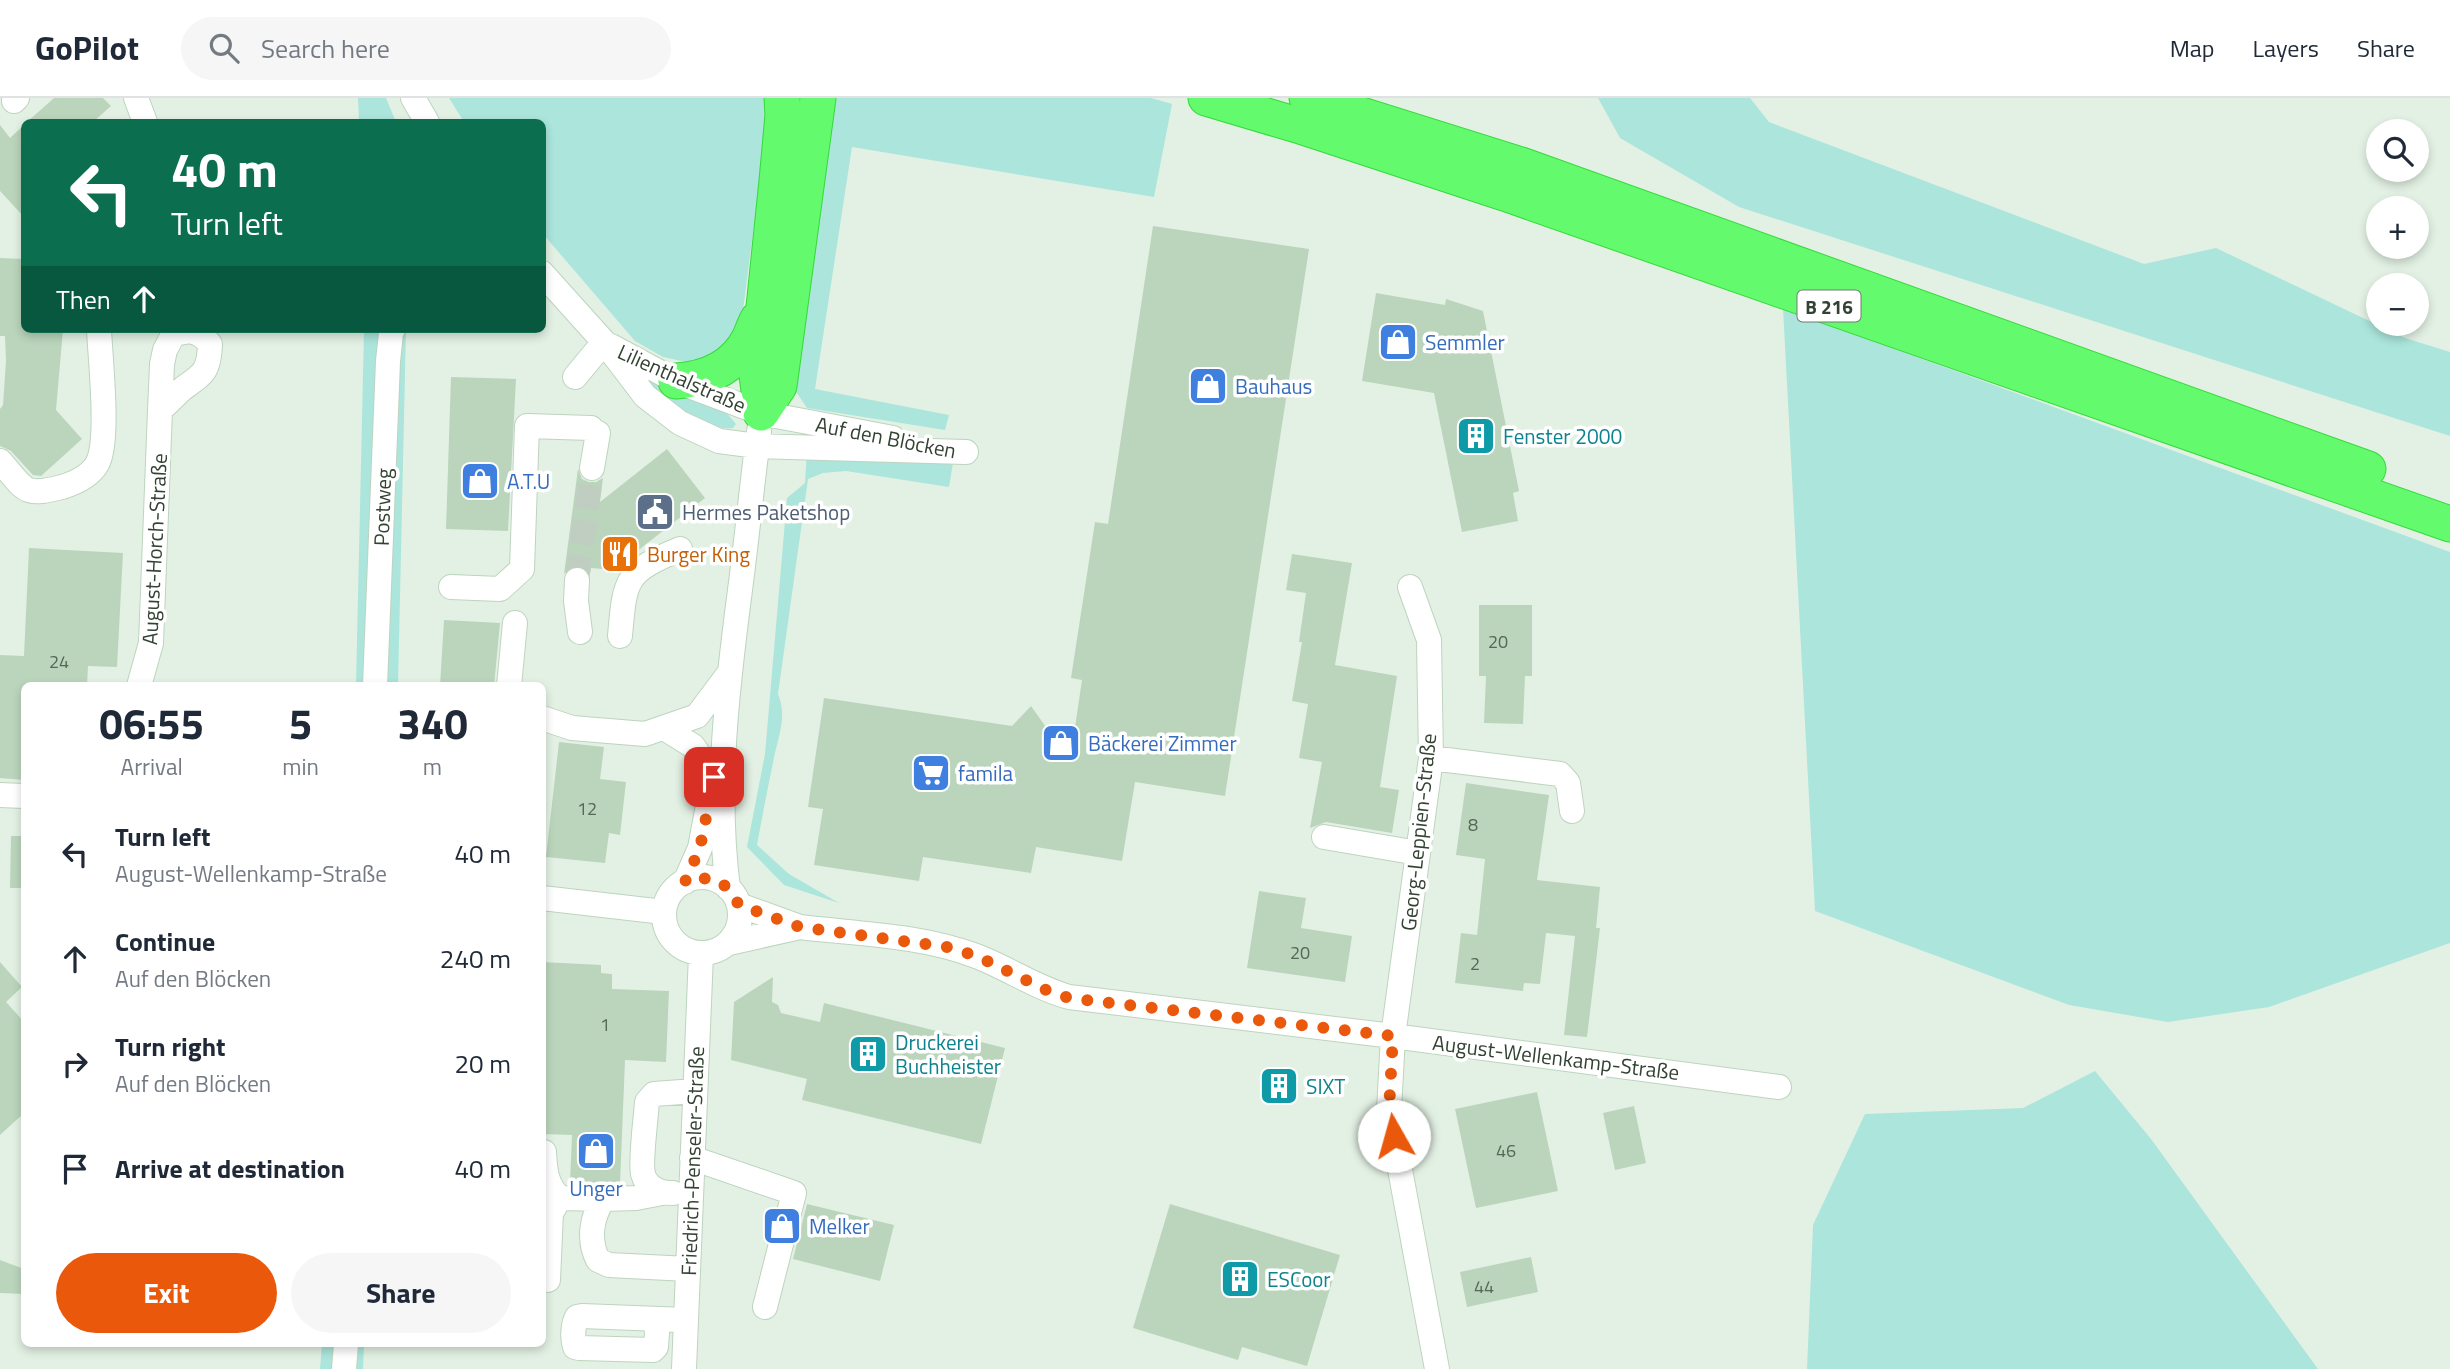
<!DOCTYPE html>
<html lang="en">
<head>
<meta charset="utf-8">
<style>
  body { margin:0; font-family:"Titillium Web",sans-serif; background:#f6f6f7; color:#1f2937; height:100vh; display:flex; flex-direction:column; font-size:26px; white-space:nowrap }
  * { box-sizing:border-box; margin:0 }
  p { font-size:23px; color:#747a83 }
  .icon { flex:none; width:38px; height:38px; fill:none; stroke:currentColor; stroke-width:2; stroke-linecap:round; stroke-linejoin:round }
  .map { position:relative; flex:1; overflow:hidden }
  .side { position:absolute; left:21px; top:584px; width:525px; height:665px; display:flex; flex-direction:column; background:#fff; border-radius:10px; box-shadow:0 4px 10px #0003 }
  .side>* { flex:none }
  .banner { position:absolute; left:21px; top:21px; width:525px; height:214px; border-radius:10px; box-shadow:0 4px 10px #0003; background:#0b6e4f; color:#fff; overflow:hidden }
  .fabs { position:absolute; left:2366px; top:21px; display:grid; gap:14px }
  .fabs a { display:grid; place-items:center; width:63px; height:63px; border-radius:50%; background:#fff; box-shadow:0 4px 10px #0003; font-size:35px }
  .pin { position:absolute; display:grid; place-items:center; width:60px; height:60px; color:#fff; margin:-30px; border-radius:14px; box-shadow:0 4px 10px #0006 }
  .me { position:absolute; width:77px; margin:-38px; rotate:353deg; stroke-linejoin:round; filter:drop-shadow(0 0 5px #0008) }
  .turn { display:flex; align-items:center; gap:24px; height:147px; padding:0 35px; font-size:32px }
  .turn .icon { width:91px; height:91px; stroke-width:2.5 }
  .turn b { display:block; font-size:49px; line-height:60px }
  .then { display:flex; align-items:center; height:66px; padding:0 35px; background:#0003; gap:14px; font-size:26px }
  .eta { display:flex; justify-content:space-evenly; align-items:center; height:119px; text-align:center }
  .eta b { font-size:42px; font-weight:700; line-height:49px }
  .cta { display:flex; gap:14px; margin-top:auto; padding:14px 35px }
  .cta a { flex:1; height:80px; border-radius:42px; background:#ea580c; color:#fff; font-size:28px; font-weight:700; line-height:80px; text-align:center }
  .cta a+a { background:#f6f6f7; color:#1f2937 }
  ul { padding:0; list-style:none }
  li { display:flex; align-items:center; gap:21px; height:105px; padding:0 35px }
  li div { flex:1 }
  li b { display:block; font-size:26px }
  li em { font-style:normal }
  header { display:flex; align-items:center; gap:42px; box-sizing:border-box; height:98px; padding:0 35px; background:#fff; border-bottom:2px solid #e0e1e3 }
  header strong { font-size:33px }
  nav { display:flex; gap:38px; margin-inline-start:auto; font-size:24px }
  .search { width:490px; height:63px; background:#f6f6f7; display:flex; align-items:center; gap:18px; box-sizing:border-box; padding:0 24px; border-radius:38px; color:#747a83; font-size:26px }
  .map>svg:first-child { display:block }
  .green { fill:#ace5dc }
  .building { fill:#bbd5bc }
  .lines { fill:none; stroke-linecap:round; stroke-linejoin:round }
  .minor-tunnel { stroke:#c0cec1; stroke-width:24; stroke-dasharray:24 12; stroke-linecap:butt }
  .minor-casing { stroke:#bdd4be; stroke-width:26 }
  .highway-casing { stroke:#35d93a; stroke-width:37 }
  .minor { stroke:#fff; stroke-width:24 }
  .highway { stroke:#64fa6e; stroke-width:35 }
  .route { stroke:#ea580c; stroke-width:12; stroke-dasharray:0 21.6 }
  .labels { text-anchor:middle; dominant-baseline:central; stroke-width:7; stroke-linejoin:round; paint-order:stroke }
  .number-label { font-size:18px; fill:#556755 }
  .shield { fill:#fff; stroke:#707b70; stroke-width:2 }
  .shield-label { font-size:19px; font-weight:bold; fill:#334233 }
  .shop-label { font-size:21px; fill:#366cbe; stroke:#fff; text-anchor:start }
  .street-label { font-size:21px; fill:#334233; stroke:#fff }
  .culture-label { font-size:21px; fill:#0d838f; stroke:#fff; text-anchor:start }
  .service-label { font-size:21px; fill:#4e5e75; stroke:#fff; text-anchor:start }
  .food-label { font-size:21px; fill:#c56008; stroke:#fff; text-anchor:start }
</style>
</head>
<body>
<header>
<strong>GoPilot</strong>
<div class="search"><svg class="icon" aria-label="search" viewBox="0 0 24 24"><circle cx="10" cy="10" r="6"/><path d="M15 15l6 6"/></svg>Search here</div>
<nav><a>Map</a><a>Layers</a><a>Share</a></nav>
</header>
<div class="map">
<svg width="2450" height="1271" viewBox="0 0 2450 1271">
  <rect width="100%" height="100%" fill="#e3f1e4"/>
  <path class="green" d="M358 0H386L396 24H359Z
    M449 0H767L768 18 741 228 726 251 695 266 663 259 635 243 543 136 542 24H464Z
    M837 0H1151L1172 6 1154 99 852 49 815 291 949 317 945 332 807 310 795 292 831 15Z
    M1598 0H1750L1769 24 2144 166 2216 150 2405 240 2450 254V338L1739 109 1620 40Z
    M1783 210 2450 454V845L2269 909 2168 924 2069 907 1815 813Z
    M364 231H406L398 588H356Z
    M623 261 726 314 736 326 733 330C692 334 650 288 623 261Z
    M807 353 953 365 949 389 846 373 823 375 808 381 778 596C788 620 777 641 773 665 767 693 762 720 757 747L789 776 839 805 784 787 747 749 765 656 787 400 805 385Z
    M2095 973 2151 1041 2318 1271H1807L1813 1127 1865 1016 2023 1010Z
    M322 1246H364L363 1271H320Z"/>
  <path class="building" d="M54 0H103L111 8 93 24H27Z
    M0 27 10 40 24 27V119L0 93Z
    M1153 128 1309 151 1225 698 1135 684 1122 763 1036 749 1031 775 923 759 919 783 814 767 823 711 808 709 824 600 1012 628 1031 608 1070 663 1082 582 1071 580 1095 424 1108 426Z
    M0 160 24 161V231H63L56 312 82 341 41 378 33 377 11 353 0 348V311L3 307 6 263 5 238H0Z
    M1376 195 1445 207 1446 201 1483 213 1519 393 1513 395 1518 423 1462 434 1434 295 1362 283Z
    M451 279 516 281 508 433 446 431Z
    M667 351 705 400 613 472 591 470 590 476 586 470 577 467 570 469 564 476 578 371 582 381 589 384H596L603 380 600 404Z
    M29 450 123 455 117 569 88 568 87 588H24V682L0 680V557L24 558Z
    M1292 456 1352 465 1335 567 1397 578 1380 689 1399 692 1392 735 1326 724 1310 730 1322 664 1299 660 1308 606 1292 603 1302 544H1299L1306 495 1286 492Z
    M1479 507H1532V578H1525L1523 626 1484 625 1486 578H1479Z
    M444 522 500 525 494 588H440Z
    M559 644 604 649 600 681 626 684 620 737 609 735 605 765 546 759Z
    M1466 685 1549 697 1537 782 1600 789 1596 830H1600L1587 939 1564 937 1575 838 1546 835 1540 886 1524 885 1523 893 1455 885 1461 835 1477 837 1485 761 1456 757Z
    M11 738H24V790H10Z
    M1259 793 1306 800 1301 830 1352 838 1345 884 1247 870Z
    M0 864 22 889 6 904 24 924V1015L0 1037Z
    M542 864 601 867V875L612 876V891L669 893 666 964 625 962 620 1086 570 1085 572 1037 542 1036Z
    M773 879 772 904 778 907 781 915 820 924 824 905 1005 950 981 1046 802 1002 807 981 731 962 734 904Z
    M1274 971 1292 977 1283 1004 1266 998Z
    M1537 994 1558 1093 1476 1110 1455 1011Z
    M1634 1008 1646 1065 1615 1072 1603 1015Z
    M807 1106 894 1127 880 1183 793 1161Z
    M1170 1106 1340 1157 1307 1268 1242 1249 1238 1262 1133 1230Z
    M1531 1159 1538 1194 1467 1209 1460 1174Z
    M0 1162 24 1171V1196L0 1195Z"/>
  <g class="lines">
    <path class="minor-tunnel" d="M577 482 592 370"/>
    <g class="minor-casing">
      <path id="minor" d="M136 0 145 24
        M413 0 427 24
        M14 3 17 0
        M542 175 604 244 645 298 680 325 719 343 757 348 966 354
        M611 248 676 283 761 315 893 340
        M575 279 604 244
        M0 363C26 392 22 399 62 389 75 385 90 378 97 366 110 344 100 259 99 231
        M592 370 598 335
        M577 482 576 503 580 534
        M451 489 500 491 522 471 527 328 591 330
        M1410 489 1429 542 1431 660 1393 938 1389 1012 1437 1271
        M620 538C625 480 625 474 680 451
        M139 588 151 545 160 312C167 306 174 299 181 292 202 276 209 276 210 246 198 232 190 231 173 237L165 252 162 266 160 312
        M375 588 388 263 391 235 393 231
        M509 588 515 525
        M542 620 572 630 645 636 697 618 727 578
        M664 630 693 648 714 679
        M1431 660 1560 676 1568 685 1572 713
        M0 697 24 698
        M1324 739 1418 755
        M664 817a38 38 0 1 1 76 0a38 38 0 1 1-76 0Z
        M685 784 700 750 712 687
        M728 790C715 691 727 591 740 492 747 439 752 386 759 333
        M542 800 664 814
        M800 829C858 836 921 837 976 858 1008 870 1036 890 1069 899L1393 938 1779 989
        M729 845 800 829 739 807
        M544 1054C545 1072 546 1087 560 1100L604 1101
        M692 1060 794 1095 765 1209
        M662 1095 636 1100 604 1101C591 1118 588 1143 598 1162L609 1167 688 1171
        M673 1095C660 1095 647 1091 643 1076 640 1064 646 1019 647 1004L654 996 695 993
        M548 1182 551 1115 560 1100
        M658 1221 656 1249 653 1252 579 1250 575 1249C572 1240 573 1226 577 1219L582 1218 686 1222
        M344 1271 346 1246
        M684 1271 701 856"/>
    </g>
    <g class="highway-casing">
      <path id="highway" d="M1206 0 1297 27 1513 98 2450 426
        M1307 0 1521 67 2368 371
        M676 283C707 281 734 270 749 241 752 235 754 228 758 221
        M759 293 757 277 777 83 783 17 782 0
        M761 315 779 288 818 0"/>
    </g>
    <use href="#minor" class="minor"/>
    <use href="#highway" class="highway"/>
  </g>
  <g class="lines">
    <path class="route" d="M714 679 700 750 685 784 707 780 718 783 728 790 739 807 800 829 947 849 977 858 1048 893 1069 900 1393 938 1389 1012 1394 1038"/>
  </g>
  <defs>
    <g id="shop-square" transform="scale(2.0125)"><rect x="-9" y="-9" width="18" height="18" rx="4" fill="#3f7fe0" stroke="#fff"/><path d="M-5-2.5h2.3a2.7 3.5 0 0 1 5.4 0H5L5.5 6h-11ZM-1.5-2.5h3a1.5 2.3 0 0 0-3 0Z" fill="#fff"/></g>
    <g id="building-square" transform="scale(2.0125)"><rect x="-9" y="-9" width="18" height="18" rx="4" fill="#0f9aa8" stroke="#fff"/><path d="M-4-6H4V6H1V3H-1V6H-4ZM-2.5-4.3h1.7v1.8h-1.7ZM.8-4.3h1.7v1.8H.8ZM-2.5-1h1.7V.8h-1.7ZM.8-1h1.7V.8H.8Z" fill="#fff"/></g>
    <g id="civic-square" transform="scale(2.0125)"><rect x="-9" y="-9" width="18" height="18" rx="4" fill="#5c6f8a" stroke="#fff"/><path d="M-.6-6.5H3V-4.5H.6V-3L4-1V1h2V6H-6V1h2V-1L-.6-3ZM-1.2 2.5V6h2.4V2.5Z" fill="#fff"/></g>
    <g id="restaurant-square" transform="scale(2.0125)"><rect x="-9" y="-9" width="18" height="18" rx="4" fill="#e8710a" stroke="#fff"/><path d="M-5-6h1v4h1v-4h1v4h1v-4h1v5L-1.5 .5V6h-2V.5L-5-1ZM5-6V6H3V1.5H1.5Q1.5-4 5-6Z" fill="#fff"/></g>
    <g id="supermarket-square" transform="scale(2.0125)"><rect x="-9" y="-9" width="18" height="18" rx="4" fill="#3f7fe0" stroke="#fff"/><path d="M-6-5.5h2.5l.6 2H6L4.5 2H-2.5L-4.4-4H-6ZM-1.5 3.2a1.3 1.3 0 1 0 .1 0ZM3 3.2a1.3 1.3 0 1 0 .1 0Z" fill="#fff"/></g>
  </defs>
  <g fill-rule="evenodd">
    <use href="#shop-square" x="1398" y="244"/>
    <use href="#shop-square" x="1208" y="288"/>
    <use href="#building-square" x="1476" y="338"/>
    <use href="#shop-square" x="480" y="383"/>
    <use href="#civic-square" x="655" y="414"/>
    <use href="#restaurant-square" x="620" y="456"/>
    <use href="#shop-square" x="1061" y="645"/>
    <use href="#supermarket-square" x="931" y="675"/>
    <use href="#building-square" x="868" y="956"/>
    <use href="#building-square" x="1279" y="988"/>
    <use href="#shop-square" x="596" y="1053"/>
    <use href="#shop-square" x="782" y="1128"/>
    <use href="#building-square" x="1240" y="1181"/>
  </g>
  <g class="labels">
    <g class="number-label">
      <text x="1498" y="543">20</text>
      <text x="59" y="563">24</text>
      <text x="587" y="710">12</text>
      <text x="1473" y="726">8</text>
      <text x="1300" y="854">20</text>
      <text x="1475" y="865">2</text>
      <text x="605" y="926">1</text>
      <text x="1506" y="1052">46</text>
      <text x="1484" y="1188">44</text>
    </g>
    <rect class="shield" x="1797.5" y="192.5" width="63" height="31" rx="5"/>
    <g class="shield-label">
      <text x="1829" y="208">B 216</text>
    </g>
    <g class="shop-label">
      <text x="1425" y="244">Semmler</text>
      <text x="1235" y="288">Bauhaus</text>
      <text x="507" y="383">A.T.U</text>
      <text x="1088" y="645">Bäckerei Zimmer</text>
      <text x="958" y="675">famila</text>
      <text x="596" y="1090" text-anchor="middle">Unger</text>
      <text x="809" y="1128">Melker</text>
    </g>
    <g class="street-label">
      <text transform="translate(682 280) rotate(24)">Lilienthalstraße</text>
      <text transform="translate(886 339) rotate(11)">Auf den Blöcken</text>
      <text transform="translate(382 409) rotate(-88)">Postweg</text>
      <text transform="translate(154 451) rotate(-87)">August-Horch-Straße</text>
      <text transform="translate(1418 734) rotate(-84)">Georg-Leppien-Straße</text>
      <text transform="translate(1556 959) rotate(7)">August-Wellenkamp-Straße</text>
      <text transform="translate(692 1063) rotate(-88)">Friedrich-Penseler-Straße</text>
    </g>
    <g class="culture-label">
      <text x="1503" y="338">Fenster 2000</text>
      <text x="895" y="944">Druckerei<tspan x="895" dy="24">Buchheister</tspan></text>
      <text x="1306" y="988">SIXT</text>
      <text x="1267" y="1181">ESCoor</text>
    </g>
    <g class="service-label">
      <text x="682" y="414">Hermes Paketshop</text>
    </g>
    <g class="food-label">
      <text x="647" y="456">Burger King</text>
    </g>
  </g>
</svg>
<div class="fabs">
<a><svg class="icon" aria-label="search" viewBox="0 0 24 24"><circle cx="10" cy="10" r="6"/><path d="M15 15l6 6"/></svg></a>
<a>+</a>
<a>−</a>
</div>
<div class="pin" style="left:714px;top:679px;background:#d93025"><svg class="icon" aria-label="arrive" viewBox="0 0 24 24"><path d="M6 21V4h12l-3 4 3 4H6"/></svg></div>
<svg class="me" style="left:1394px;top:1038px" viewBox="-20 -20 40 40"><circle r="19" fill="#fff"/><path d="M0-13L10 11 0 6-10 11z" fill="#ea580c"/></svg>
<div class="banner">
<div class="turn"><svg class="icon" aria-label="left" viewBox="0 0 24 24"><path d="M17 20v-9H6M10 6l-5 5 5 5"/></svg><div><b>40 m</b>Turn left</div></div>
<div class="then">Then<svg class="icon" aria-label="ahead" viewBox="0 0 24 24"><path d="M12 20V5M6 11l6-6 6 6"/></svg></div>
</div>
<section class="side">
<div class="eta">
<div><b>06:55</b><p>Arrival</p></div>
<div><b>5</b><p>min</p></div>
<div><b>340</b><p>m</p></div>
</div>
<ul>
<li><svg class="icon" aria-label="left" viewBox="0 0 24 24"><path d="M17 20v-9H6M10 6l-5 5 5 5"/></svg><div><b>Turn left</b><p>August-Wellenkamp-Straße</p></div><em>40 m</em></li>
<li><svg class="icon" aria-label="ahead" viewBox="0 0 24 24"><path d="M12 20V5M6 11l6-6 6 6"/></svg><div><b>Continue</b><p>Auf den Blöcken</p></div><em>240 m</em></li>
<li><svg class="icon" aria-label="right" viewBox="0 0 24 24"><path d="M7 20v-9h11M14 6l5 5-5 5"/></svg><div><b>Turn right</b><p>Auf den Blöcken</p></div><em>20 m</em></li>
<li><svg class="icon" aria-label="arrive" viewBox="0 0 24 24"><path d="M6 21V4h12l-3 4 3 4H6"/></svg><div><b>Arrive at destination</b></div><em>40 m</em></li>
</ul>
<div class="cta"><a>Exit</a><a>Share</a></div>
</section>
</div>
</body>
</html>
